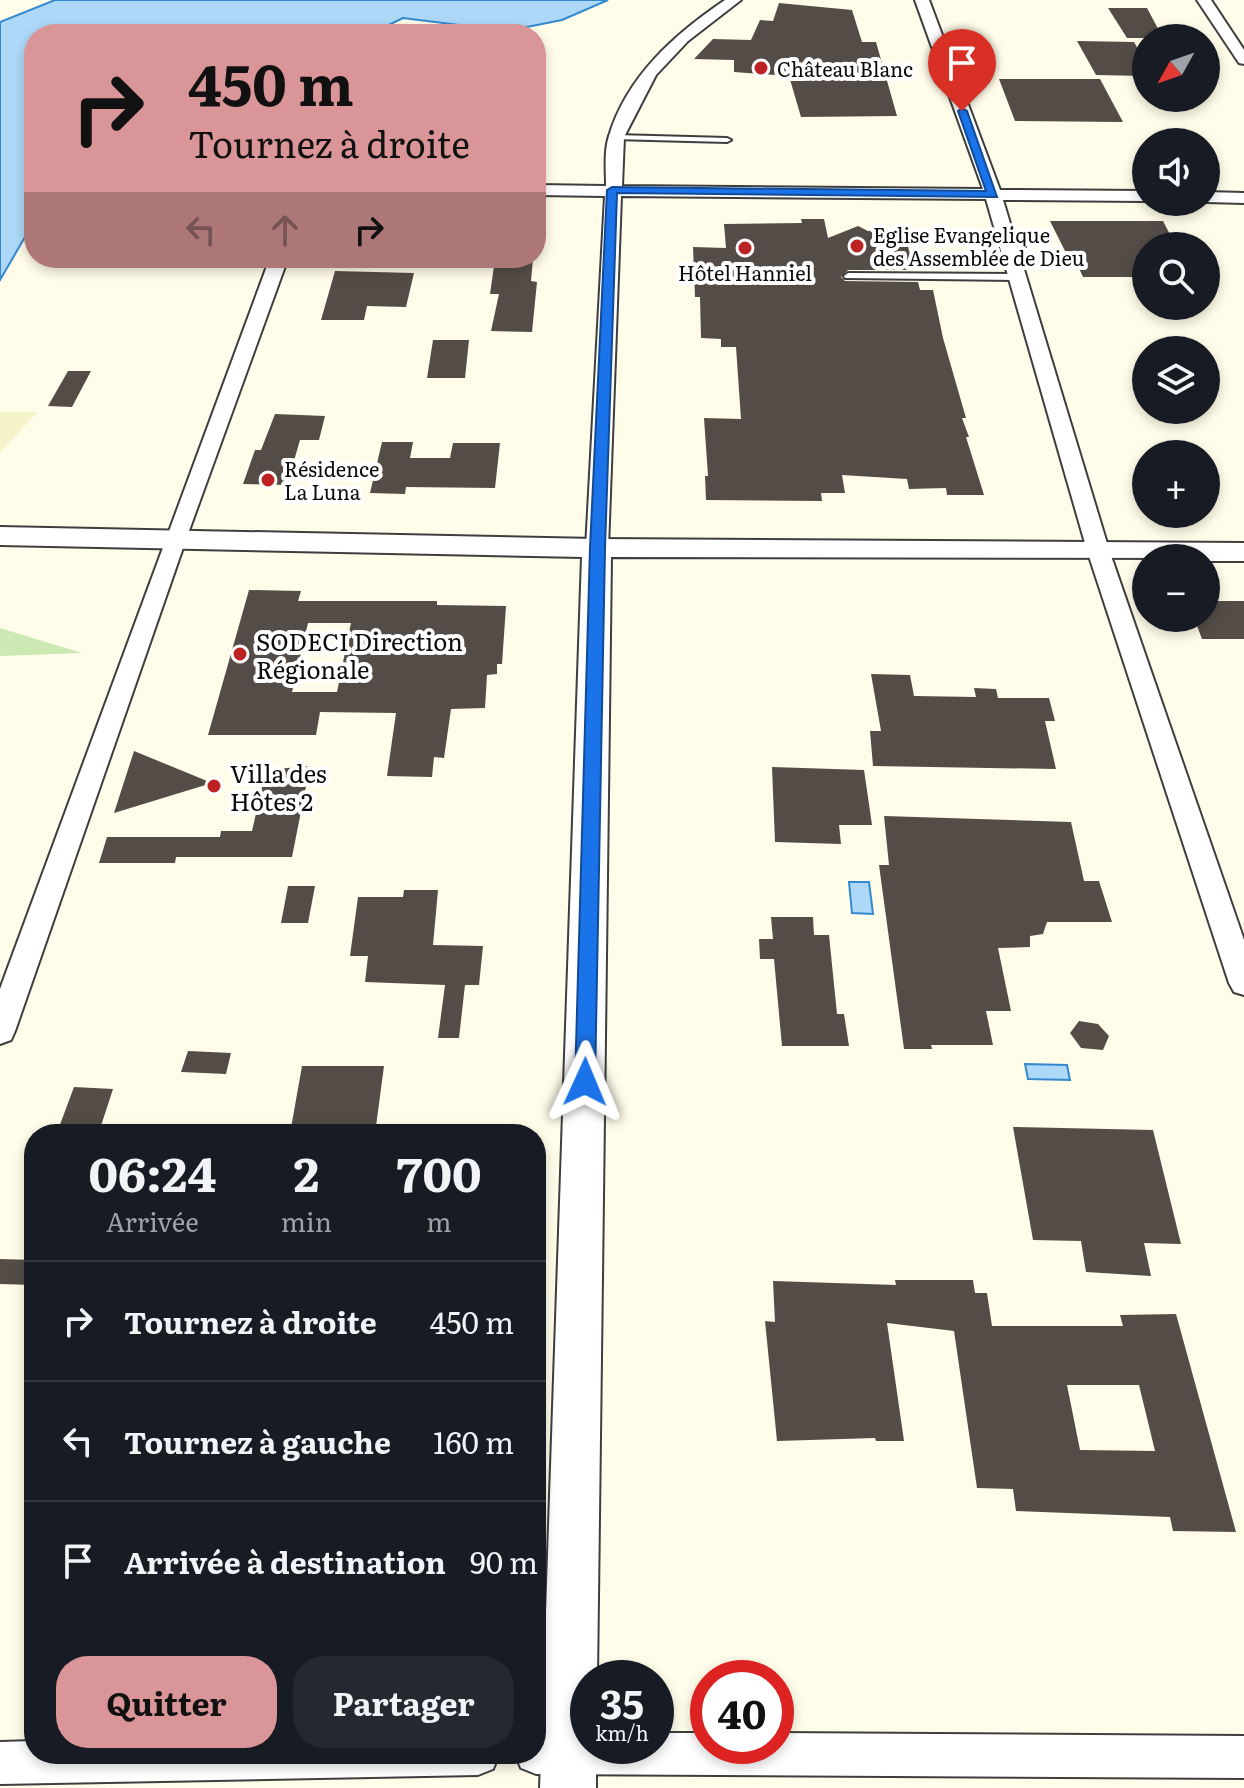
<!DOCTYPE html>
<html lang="fr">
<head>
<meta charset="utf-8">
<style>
  body { margin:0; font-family:Literata,serif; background:#242831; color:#f1f3f6; height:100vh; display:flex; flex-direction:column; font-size:30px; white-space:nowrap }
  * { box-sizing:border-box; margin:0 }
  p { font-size:26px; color:#9ea1a6 }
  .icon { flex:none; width:44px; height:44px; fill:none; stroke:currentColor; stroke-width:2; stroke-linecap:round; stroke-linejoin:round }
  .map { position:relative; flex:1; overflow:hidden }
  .drawer { position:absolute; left:24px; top:1124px; width:522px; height:640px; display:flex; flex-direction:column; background:#171b24; border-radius:32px; box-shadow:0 4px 12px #0003 }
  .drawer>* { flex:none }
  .banner { position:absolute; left:24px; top:24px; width:522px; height:244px; border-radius:32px; box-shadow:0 4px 12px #0003; background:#d99597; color:#111; overflow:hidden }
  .needle { width:52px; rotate:230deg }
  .tools { position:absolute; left:1132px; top:24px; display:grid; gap:16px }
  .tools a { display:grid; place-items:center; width:88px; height:88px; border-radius:50%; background:#171b24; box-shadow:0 4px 12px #0003; font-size:40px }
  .speed { position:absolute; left:570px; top:1660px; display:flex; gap:16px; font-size:40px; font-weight:700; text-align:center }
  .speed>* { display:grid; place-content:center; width:104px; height:104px; border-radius:50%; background:#171b24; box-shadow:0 4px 12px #0003; line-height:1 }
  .speed small { font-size:20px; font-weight:400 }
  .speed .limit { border:12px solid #d22; background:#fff; color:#111 }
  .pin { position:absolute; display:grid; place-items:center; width:68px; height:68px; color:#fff; margin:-82px -34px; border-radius:50% 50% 50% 0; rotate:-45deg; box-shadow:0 0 8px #0007 }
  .pin .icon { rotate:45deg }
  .me { position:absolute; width:88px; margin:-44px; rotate:1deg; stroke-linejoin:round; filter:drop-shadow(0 0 6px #0008) }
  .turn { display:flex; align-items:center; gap:28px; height:168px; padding:0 32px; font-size:36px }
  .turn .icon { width:104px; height:104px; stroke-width:2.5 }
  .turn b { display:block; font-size:56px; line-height:68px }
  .lanes { display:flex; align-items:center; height:76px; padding:0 32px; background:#0003; justify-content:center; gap:40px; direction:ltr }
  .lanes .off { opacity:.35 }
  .eta { display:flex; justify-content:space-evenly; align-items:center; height:136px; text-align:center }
  .eta b { font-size:48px; font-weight:700; line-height:56px }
  .action { display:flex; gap:16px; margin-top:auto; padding:16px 32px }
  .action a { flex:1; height:92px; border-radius:32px; background:#d99597; color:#111; font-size:32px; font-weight:700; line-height:92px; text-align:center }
  .action a+a { background:#242831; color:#f1f3f6 }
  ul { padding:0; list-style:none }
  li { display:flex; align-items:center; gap:24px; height:120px; padding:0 32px; border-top:2px solid #363941 }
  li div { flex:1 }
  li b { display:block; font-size:30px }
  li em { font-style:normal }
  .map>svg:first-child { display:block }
  .farmland { fill:#f4f3ca }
  .green { fill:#cde9b3 }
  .water { fill:#add8f7; stroke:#3489ce; stroke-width:2 }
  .building { fill:#544d47; fill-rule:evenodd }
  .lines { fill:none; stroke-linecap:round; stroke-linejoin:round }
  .service-casing { stroke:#3e3e3e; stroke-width:4 }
  .minor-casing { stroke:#3e3e3e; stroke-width:4 }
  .tertiary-casing { stroke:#3e3e3e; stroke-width:4 }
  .service { fill:#fff; fill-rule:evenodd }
  .minor { fill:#fff; fill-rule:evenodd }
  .tertiary { fill:#fff; fill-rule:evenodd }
  .route { fill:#1a73e8; stroke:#114b97; stroke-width:2 }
  .poi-dot { fill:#bc2222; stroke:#fff; stroke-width:3 }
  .labels { text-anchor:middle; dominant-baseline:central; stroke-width:8; stroke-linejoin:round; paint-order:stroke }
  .far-poi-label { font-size:20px; fill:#0b0b0b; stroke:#fff; text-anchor:start }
  .poi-label { font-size:24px; fill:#0b0b0b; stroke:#fff; text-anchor:start }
</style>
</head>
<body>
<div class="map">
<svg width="1244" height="1788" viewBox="0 0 1244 1788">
  <rect width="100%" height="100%" fill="#fffce9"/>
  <path class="farmland" d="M0 412H38L0 452Z"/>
  <path class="green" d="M0 628 82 653 0 656Z"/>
  <path class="water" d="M55 0H608L562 20 507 31 403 18 370 34H34V234L25 237 0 280V22Z
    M849 882H869L873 914 852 913Z
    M1025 1064 1067 1065 1070 1080 1028 1079Z"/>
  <path class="building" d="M779 3 852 10 862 42H876L897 116 801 117 789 76 734 72V60L694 59 713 39 751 40 760 20 773 21Z
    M1108 8H1147L1163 38H1127Z
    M1077 41 1134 42 1146 63V76L1096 75Z
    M999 79H1100L1123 122 1015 121Z
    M801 219H824L828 238 858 226 868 231H904L914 270H848L841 277 845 281 918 282 920 290H933L943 338 966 418H962L969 437H966L984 495H947L946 488 909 489 907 479 842 475 845 493H821L822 501 706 500 705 476H708L704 418 741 419 736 347H721V339L701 338 700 297H695L693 247 726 248 724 224 802 223Z
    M1050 221H1163L1176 246H1146V277H1083L1076 262 1071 263Z
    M533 258 531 281 537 282 532 332 491 331 499 294H490L495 259Z
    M335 271 414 273 406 307 367 306 364 320H321Z
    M433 340H469L465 378H427Z
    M68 371H91L72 407 48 406Z
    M275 414 325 416 319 440H300L287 485 243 484 255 450H261Z
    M382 442H413L410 458H450L453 443H500L495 488 406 487 405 494 370 493Z
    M249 590 301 591 298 601H437V605L506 606 502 664H497V674L487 675 485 708 451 709 444 758 434 757 432 777 387 776 396 713 320 712 316 735H208ZM308 623H351L337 692H292Z
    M1206 601H1244V639H1202L1194 618H1206Z
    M871 674 910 675 914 696 976 697 974 688 996 689 998 698H1049L1055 721H1045L1056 769 873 766 870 731H881Z
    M134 751 212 783 114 813Z
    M310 766 292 857H176L175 863H99L107 837H220L221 831H252L266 770Z
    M772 767 864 770 872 825H839L841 844 775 842Z
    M884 816 1071 822 1084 881H1099L1112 922H1047L1043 934 1030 936V947L998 948 1011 1011H986L993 1045H931L932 1049H904L879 865H889Z
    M288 886H315L308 923H281Z
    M404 890H438L433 945 483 946 479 985H465L459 1038H438L445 985 365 982 368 956H350L358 897H403Z
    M771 917H813L814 935H829L837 1014H844L849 1046H782L774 959H760L759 939H773Z
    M1079 1021 1098 1024 1109 1036 1103 1050 1081 1048 1070 1033Z
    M188 1051 231 1053 226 1074 181 1072Z
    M302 1066H384L375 1134H326V1128H291Z
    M74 1087 113 1089 99 1132 58 1130Z
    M1013 1127 1153 1130 1181 1244 1144 1243 1151 1276 1086 1272 1081 1241 1033 1240Z
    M0 1259 34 1260V1285L0 1284Z
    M895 1280H973L975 1293H987L992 1326H1123L1120 1315 1176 1314 1236 1532 1173 1531 1170 1517 1016 1511 1013 1489 977 1488 954 1331 887 1323 904 1441H876L875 1438 777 1441 765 1321 775 1322 773 1281 896 1285ZM1067 1385H1139L1155 1451 1080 1450Z"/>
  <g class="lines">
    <g class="service-casing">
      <path id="service" d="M616 135 727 138 731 140 727 142 613 139V135Z
        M848 273 1017 274 1021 277 1017 280 845 278 844 276Z"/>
    </g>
    <g class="minor-casing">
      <path id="minor" d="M725 0H741L688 41 656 75 624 137 622 186 983 189 915 0H929L1000 190 1146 191V201L1003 200 1109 550 1244 940V995L1234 992 1229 983 1087 550 986 199 621 196 608 548 605 553H589L586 548 605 196 536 195V185L606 186C606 170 604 151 609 136 627 76 675 34 725 0Z
        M1197 0H1211L1244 50V64L1239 63Z
        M1206 192 1244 193V203L1206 202Z
        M270 258H288L186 539 15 1031 11 1040 0 1044V989Z
        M536 1732H588V1746H656V1733H708V1746H776V1733L1244 1736V1778L536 1774 521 1768 515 1754H536Z
        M34 1741V1754H499L493 1769 478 1775 0 1784V1742Z"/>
    </g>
    <g class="tertiary-casing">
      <path id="tertiary" d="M0 527 597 539 1244 543V561H1206V558L611 557 597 1678H588V1746H596V1788H540L582 557 0 545Z"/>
    </g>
    <use href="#service" class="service"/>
    <use href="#minor" class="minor"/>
    <use href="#tertiary" class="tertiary"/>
  </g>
  <path class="route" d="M962 108 967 111 997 197 617 193 605 548 595 1082 592 1088 585 1091 578 1088 575 1082 590 548 607 190 612 187 986 191 958 111Z"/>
  <g class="poi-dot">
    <circle cx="761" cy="68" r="8"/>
    <circle cx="857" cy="246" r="8"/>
    <circle cx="745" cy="248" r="8"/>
    <circle cx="268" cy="480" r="8"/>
    <circle cx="240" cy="654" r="8"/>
    <circle cx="214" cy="786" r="8"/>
  </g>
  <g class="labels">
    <g class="far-poi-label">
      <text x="777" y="68">Château Blanc</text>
      <text x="873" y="234">Eglise Evangelique<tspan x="873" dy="23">des Assemblée de Dieu</tspan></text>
      <text x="745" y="272" text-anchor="middle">Hôtel Hanniel</text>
      <text x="284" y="468">Résidence<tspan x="284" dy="23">La Luna</tspan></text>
    </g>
    <g class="poi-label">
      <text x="256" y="640">SODECI Direction<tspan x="256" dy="28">Régionale</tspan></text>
      <text x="230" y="772">Villa des<tspan x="230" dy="28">Hôtes 2</tspan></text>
    </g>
  </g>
</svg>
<div class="tools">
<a><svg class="needle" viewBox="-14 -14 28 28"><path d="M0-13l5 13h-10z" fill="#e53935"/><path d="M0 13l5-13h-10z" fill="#9ea1a6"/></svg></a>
<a><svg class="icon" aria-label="sound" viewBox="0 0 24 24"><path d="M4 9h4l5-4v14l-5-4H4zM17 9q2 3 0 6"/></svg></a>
<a><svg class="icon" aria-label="search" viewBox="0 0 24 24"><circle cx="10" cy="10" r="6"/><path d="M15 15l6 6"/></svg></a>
<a><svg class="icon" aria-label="layers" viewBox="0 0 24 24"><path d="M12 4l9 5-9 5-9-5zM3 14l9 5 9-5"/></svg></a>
<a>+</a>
<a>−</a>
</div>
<div class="speed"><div>35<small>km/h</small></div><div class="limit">40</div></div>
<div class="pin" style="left:962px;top:111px;background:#d93025"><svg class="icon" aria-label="arrive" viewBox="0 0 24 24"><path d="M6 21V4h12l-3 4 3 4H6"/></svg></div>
<svg class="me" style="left:585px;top:1082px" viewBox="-20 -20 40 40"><path d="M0-17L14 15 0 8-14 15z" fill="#1a73e8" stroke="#fff" stroke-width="4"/></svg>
<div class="banner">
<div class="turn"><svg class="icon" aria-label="right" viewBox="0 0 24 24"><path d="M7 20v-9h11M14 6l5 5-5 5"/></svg><div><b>450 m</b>Tournez à droite</div></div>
<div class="lanes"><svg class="icon off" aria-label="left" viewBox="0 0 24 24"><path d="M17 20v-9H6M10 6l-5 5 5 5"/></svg><svg class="icon off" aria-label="ahead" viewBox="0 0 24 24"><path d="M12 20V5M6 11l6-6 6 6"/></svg><svg class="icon" aria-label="right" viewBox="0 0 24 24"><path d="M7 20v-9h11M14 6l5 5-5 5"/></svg></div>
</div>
<section class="drawer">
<div class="eta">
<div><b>06:24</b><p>Arrivée</p></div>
<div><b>2</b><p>min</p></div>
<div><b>700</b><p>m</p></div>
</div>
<ul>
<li><svg class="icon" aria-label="right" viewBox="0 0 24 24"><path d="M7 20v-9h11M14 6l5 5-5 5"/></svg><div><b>Tournez à droite</b></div><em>450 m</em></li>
<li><svg class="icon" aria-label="left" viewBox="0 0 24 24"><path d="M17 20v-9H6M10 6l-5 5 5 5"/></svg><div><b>Tournez à gauche</b></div><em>160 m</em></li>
<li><svg class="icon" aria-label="arrive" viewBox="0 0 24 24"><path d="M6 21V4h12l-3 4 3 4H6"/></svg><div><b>Arrivée à destination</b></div><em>90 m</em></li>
</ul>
<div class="action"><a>Quitter</a><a>Partager</a></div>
</section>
</div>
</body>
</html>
